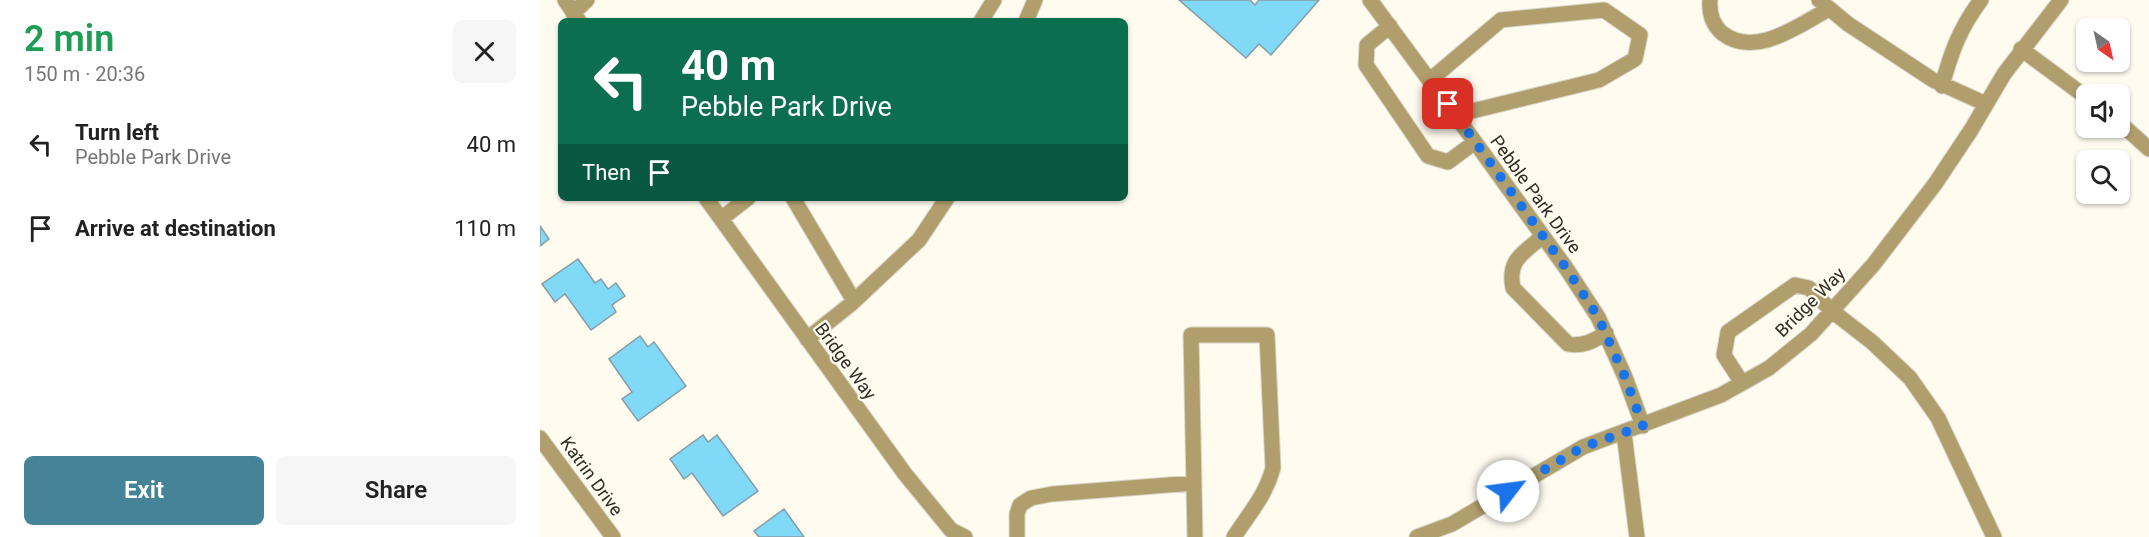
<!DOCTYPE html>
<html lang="en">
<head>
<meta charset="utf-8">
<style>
  body { margin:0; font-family:Roboto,sans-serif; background:#f6f6f6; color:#222; height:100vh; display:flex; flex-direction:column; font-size:22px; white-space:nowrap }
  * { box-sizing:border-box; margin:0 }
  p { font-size:20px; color:#767676 }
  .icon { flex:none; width:33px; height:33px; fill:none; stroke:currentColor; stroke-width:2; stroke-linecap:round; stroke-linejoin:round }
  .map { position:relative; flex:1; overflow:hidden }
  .side { display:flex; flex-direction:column; background:#fff; width:540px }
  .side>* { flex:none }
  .banner { position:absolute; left:18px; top:18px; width:570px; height:183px; border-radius:9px; box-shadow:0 2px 4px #0004; background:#0b6e4f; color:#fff; overflow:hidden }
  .needle { width:39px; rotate:146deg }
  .fabs { position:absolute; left:1536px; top:18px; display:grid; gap:12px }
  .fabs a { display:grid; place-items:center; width:54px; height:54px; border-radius:9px; background:#fff; box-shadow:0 2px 4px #0004; font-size:30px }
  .pin { position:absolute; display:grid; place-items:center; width:51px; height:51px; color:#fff; margin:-26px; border-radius:12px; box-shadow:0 3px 9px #0006 }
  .me { position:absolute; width:66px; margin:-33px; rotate:60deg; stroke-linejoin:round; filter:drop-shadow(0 0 4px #0008) }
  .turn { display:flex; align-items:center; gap:21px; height:126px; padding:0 24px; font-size:27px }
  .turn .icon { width:78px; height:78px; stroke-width:2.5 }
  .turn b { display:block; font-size:42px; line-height:51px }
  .then { display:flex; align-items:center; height:57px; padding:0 24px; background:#0003; gap:12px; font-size:22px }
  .round { display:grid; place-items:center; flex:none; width:63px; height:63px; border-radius:9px; background:#f6f6f6 }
  .overview { display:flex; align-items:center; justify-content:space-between; height:102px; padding:0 24px }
  h1 { font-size:36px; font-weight:600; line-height:45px; color:#1e9e55 }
  .action { display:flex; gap:12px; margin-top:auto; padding:12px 24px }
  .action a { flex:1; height:69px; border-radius:9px; background:#458498; color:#fff; font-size:24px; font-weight:600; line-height:69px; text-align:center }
  .action a+a { background:#f6f6f6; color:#222 }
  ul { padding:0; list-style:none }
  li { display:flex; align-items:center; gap:18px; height:84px; padding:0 24px }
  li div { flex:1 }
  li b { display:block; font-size:22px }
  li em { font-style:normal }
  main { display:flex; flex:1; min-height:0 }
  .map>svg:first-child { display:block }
  .building { fill:#7fd9f7; stroke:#879ca4; stroke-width:1.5 }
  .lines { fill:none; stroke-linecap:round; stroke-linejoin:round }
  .minor-casing { stroke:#d9d6cb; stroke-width:17 }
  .minor { stroke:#b09f6d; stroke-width:15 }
  .route { stroke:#1a73e8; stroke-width:10; stroke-dasharray:0 18 }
  .labels { text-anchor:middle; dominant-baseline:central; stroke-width:4.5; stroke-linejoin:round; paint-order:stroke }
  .street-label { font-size:18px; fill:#2e2c25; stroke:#fffbef }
</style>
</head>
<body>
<main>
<section class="side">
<div class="overview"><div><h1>2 min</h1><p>150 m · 20:36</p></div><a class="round"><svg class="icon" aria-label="close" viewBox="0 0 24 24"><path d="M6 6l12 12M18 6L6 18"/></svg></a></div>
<ul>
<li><svg class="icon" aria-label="left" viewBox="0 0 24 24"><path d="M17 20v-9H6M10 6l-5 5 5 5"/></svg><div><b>Turn left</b><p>Pebble Park Drive</p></div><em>40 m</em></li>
<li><svg class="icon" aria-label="arrive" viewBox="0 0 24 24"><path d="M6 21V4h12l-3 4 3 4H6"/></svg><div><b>Arrive at destination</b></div><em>110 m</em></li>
</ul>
<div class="action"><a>Exit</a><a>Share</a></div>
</section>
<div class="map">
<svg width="1609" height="537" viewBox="0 0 1609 537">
  <rect width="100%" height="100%" fill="#fffbef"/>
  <path class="building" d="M639 0H710L715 5 719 0H779L731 55 719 44 706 58Z
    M0 226 9 239 0 246Z
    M38 259 55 283 61 279 68 289 76 283 85 296 72 305 76 312 51 330 25 294 15 302 2 284Z
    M100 336 108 347 114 342 146 386 98 421 82 399 92 392 69 359Z
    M163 435 168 442 177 435 218 491 183 516 152 473 144 479 130 459Z
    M244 509 264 537H219L214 531Z"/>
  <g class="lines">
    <g class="minor-casing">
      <path id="minor" d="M25 0 39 21
        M830 0 935 142 1026 268 1058 317 1085 377 1103 426
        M1170 0C1169 13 1172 24 1182 33 1215 59 1259 25 1289 9
        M1279 0 1308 24 1393 80 1446 104
        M33 13 47 0
        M441 21 454 0
        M486 21 495 0
        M850 26 827 45 826 65 888 156 908 162 935 142
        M1481 49 1546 97
        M890 80 961 20 1064 10 1100 35 1095 59 1059 80 916 115
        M1402 86C1411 52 1420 28 1441 0
        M1580 123 1609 149
        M166 198 365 474 411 530 425 537
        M253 198 314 301
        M181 219 208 198
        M1003 236C984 253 967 259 973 288L1028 344C1042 347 1054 341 1066 333
        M267 339 311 304 379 240 407 198
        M1202 383 1184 355 1188 332 1255 285 1269 288 1292 311 1332 342 1370 378 1398 418 1454 537
        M1084 433 1097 537
        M0 438 73 537
        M477 537V514L480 505 491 498 512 494 654 483
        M655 537 651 335H727L733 468C725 497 710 512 694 537
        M877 537 912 524 1043 447 1181 395 1229 368 1271 334 1333 265 1395 184 1431 130 1464 74 1521 0"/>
    </g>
    <use href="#minor" class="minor"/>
  </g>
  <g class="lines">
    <path class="route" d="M908 104 1026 268 1058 317 1085 377 1103 426 1043 447 968 491"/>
  </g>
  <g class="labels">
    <g class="street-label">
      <text transform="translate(996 194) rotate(54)">Pebble Park Drive</text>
      <text transform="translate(1270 302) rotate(-45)">Bridge Way</text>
      <text transform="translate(306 361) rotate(54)">Bridge Way</text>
      <text transform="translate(52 476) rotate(54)">Katrin Drive</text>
    </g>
  </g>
</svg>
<div class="fabs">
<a><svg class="needle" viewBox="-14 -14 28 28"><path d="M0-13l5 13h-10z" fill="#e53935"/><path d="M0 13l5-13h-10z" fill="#767676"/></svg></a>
<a><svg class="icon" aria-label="sound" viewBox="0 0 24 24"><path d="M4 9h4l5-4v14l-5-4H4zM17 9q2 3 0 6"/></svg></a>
<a><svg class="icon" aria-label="search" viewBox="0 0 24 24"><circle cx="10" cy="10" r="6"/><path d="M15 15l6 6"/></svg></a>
</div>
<div class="pin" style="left:908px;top:104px;background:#d93025"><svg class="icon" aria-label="arrive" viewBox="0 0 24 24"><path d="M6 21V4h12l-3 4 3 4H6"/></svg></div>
<svg class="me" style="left:968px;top:491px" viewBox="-20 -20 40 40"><circle r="19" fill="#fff"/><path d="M0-13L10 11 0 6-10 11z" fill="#1a73e8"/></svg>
<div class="banner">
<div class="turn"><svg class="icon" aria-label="left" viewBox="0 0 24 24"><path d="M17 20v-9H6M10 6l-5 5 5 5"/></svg><div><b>40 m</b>Pebble Park Drive</div></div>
<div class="then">Then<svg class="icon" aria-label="arrive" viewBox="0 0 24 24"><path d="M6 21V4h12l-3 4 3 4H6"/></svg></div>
</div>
</div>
</main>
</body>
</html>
